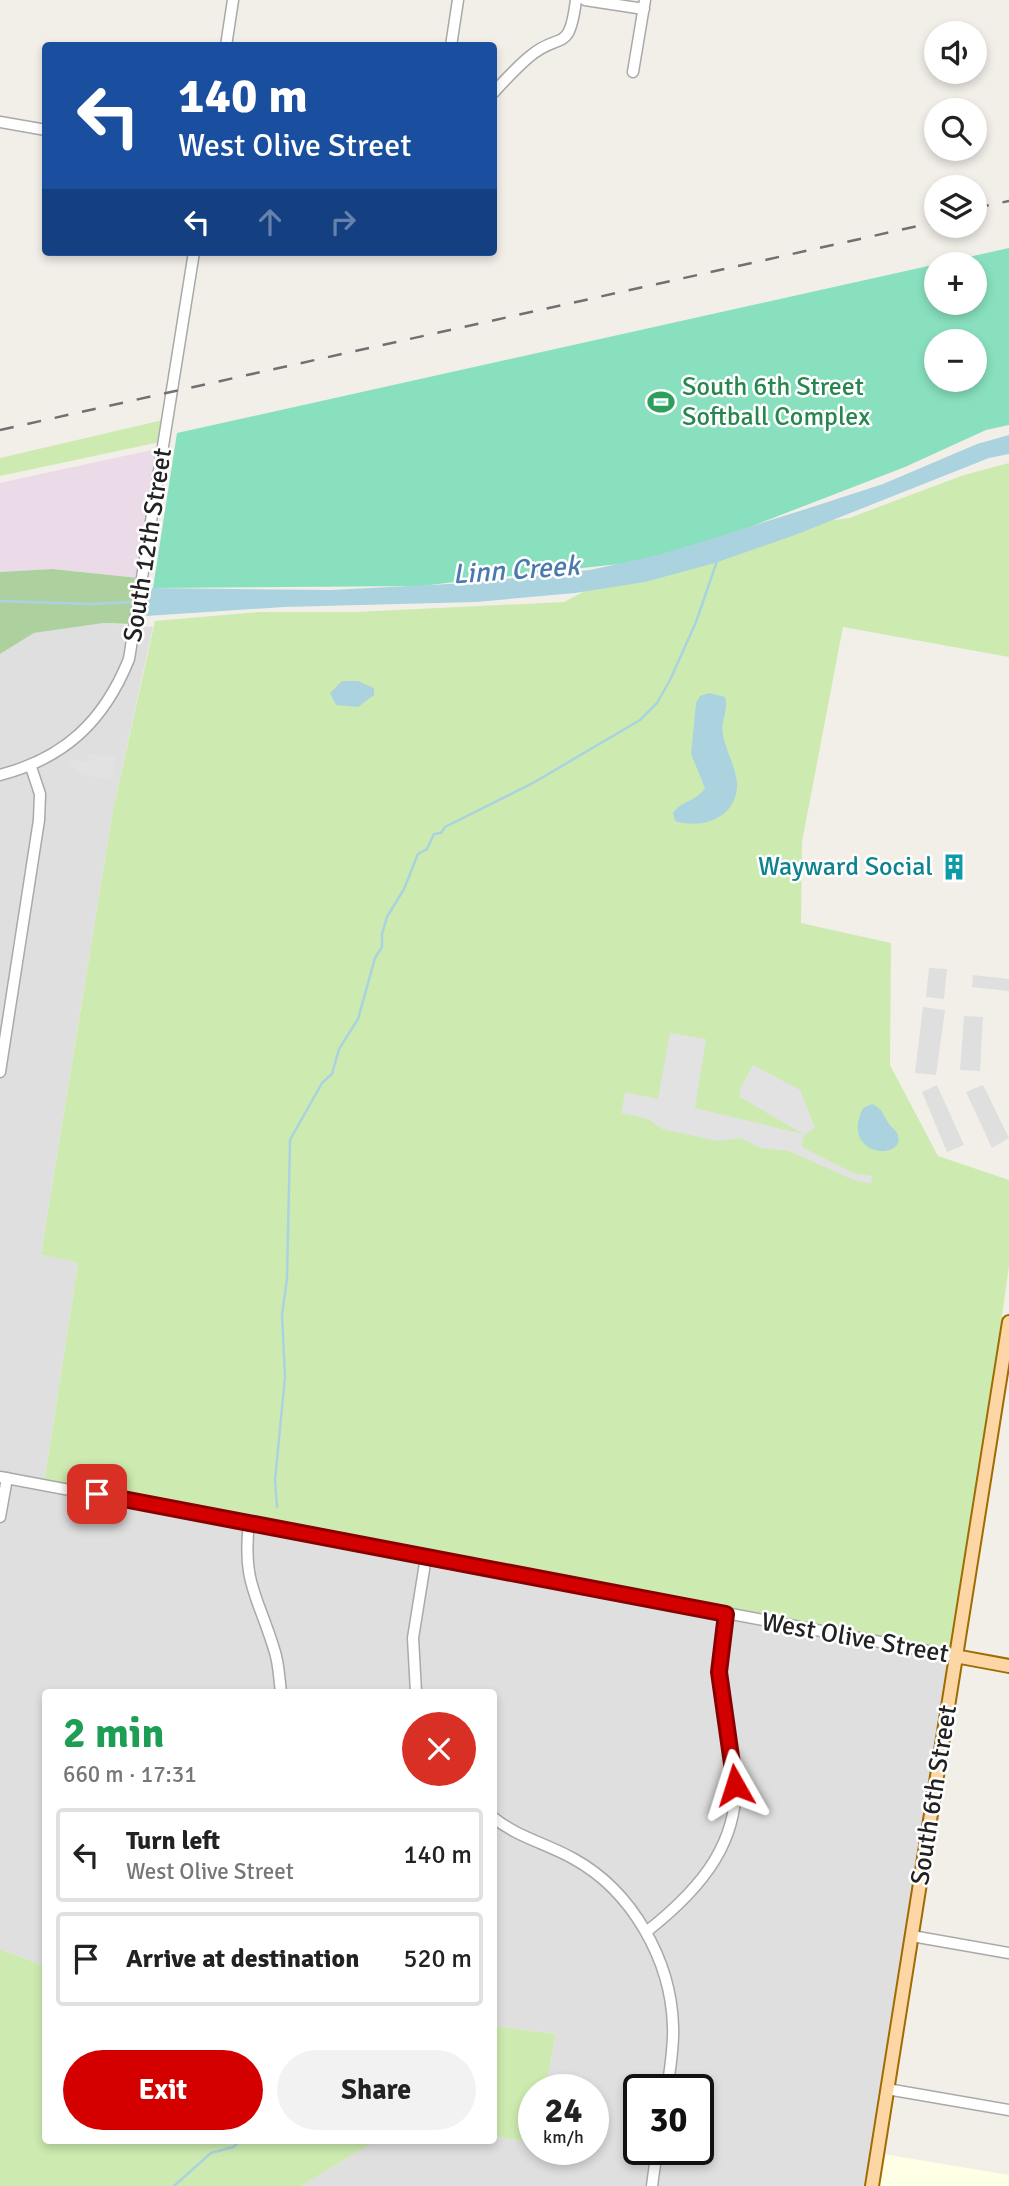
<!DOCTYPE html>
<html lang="en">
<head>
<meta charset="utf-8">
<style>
  body { margin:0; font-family:Signika,sans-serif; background:#f2f2f2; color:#222; height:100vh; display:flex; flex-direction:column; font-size:26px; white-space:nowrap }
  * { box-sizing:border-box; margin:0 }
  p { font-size:23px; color:#767676 }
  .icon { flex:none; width:38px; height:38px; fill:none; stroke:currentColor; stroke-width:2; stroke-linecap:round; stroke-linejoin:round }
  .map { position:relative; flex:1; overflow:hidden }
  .panel { position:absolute; left:42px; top:1689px; width:455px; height:455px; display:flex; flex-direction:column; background:#fff; border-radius:7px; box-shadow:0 4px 10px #0003 }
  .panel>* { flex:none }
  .top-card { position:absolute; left:42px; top:42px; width:455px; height:214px; border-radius:7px; box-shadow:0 4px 10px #0003; background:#1a4fa0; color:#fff; overflow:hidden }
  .tools { position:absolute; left:924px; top:21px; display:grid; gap:14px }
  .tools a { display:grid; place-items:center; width:63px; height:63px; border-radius:50%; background:#fff; box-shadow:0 4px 10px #0003; font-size:35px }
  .speed { position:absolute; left:518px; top:2074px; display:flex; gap:14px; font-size:35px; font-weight:700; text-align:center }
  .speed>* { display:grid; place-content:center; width:91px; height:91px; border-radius:50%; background:#fff; box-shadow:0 4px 10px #0003; line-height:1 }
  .speed small { font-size:18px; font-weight:400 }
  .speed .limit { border:4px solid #111; border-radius:10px; background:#fff; color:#111 }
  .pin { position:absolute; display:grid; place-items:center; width:60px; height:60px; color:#fff; margin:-30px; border-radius:14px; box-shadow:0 4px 10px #0006 }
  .me { position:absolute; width:77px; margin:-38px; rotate:354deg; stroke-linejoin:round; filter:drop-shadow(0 0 5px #0008) }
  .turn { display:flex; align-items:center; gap:24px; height:147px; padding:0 21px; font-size:32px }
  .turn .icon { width:91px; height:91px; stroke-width:2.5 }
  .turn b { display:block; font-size:49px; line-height:60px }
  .lanes { display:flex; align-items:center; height:66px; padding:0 21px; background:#0003; justify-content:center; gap:35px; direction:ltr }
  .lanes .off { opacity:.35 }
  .round { display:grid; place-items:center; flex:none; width:74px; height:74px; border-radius:37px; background:#f2f2f2 }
  .summary { display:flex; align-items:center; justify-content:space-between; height:119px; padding:0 21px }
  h1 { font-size:42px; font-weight:700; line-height:52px; color:#1e9e55 }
  .primary-button { display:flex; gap:14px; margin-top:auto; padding:14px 21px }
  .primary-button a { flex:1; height:80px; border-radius:42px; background:#d40000; color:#fff; font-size:28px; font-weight:700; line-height:80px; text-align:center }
  .primary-button a+a { background:#f2f2f2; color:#222 }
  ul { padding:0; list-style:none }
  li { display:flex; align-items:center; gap:21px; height:94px; margin:0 14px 10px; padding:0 7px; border:4px solid #e0e0e0; border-radius:7px }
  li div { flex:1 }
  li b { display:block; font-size:26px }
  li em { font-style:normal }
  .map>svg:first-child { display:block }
  .residential { fill:#e0dfdf; fill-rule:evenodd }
  .industrial { fill:#ebdbe8 }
  .education { fill:#ffffe5 }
  .grass { fill:#cdebb0 }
  .forest { fill:#add19e }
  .pitch { fill:#88e0be; fill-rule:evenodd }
  .parking { fill:#e2e2e2 }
  .water { fill:#aad3df }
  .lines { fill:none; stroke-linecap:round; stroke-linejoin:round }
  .stream { stroke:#aad3df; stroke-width:2.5 }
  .minor-casing { stroke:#a9a9a9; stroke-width:13 }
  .major-casing { stroke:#a06b00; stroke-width:16 }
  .minor { stroke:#fff; stroke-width:10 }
  .major { stroke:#fcd6a4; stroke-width:12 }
  .rail { stroke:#707070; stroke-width:2.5; stroke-dasharray:14 14; stroke-linecap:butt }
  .route-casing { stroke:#8a0000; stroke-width:18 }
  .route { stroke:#d40000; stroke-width:12 }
  .labels { text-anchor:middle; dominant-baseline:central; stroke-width:5; stroke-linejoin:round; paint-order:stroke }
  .leisure-label { font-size:26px; fill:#27864d; stroke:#fff; text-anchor:start }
  .street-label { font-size:26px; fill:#222; stroke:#fff }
  .culture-label { font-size:26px; fill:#0d838f; stroke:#fff; text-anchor:end }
  .water-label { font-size:28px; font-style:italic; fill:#4a7aab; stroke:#fff }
</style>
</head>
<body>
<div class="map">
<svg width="1009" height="2186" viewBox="0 0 1009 2186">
  <rect width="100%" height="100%" fill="#f2efe9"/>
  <path class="residential" d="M104 623 153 627 113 810 41 1253 78 1263 44 1484 955 1656 871 2186H301L377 2140H494V2136L534 2143V2149H593V2090L545 2089 556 2034 494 2026V1692H46L45 1966 0 1949V654L34 633ZM639 2090H698V2149H639Z
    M929 968 947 969 944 999 926 997Z
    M973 975 1009 979V991L972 987Z
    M923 1007 945 1010 936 1075 915 1073Z
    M964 1016 983 1017 980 1071 960 1070Z
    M937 1085 964 1145 947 1152 922 1092Z
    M983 1085 1009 1138 992 1148 966 1092Z"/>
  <path class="industrial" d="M156 449 161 451 139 578 52 569 0 572V483Z"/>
  <path class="education" d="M877 2153 1009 2175V2186H872Z"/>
  <path class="grass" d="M163 420 160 442 0 476V458Z
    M1009 463V657L843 627 802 842 801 923 891 943 890 1065 938 1156 1009 1180V1266L955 1656 44 1484 78 1263 41 1254 113 810 155 621 259 612H355L564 602 679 541 849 518 964 475Z
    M0 1949 45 1966 46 2140H377L301 2186H0Z
    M494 2026 556 2034 545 2089 534 2090V2143L494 2136Z"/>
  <path class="forest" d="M52 569 139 578 130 624 104 623 34 633 0 654V572Z"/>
  <path class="pitch" d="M1009 248V425L986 430 905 467 742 530 637 562 420 586 153 588 177 433ZM936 264H975V303H936ZM936 341H975V380H936Z"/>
  <path class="parking" d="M89 754 116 757 111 780 83 775 69 766 75 759 88 763Z
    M670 1033 706 1039 695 1108 803 1134 740 1097V1089L753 1065 800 1090 815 1128 804 1135 802 1147 853 1173 872 1176 871 1184 854 1180 789 1151 760 1148 741 1138 718 1141 662 1129 648 1119 621 1113 625 1092 658 1099Z"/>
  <path class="water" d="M1009 435V454L989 458 795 535 715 563 645 582 575 593 476 602 284 607 146 616 151 588 331 590 468 583 590 570 663 554 806 509 883 484 977 444Z
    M342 681H358L374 688V695L358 707 336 705 330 693Z
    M709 693 725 697C729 711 720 722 723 735 726 750 735 766 737 782 739 817 703 830 675 821L673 813C681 801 697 801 705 788L691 754 696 703 700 696Z
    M872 1104C884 1109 883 1116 890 1125 893 1129 895 1129 897 1133 910 1162 838 1158 863 1108Z"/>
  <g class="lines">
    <path class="stream" d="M0 601 91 604 151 601
      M277 1507 275 1480 285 1377 282 1315 287 1279 290 1140 322 1083 332 1074 339 1049 358 1019 375 958 382 947V934L387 917 404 889 418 854 427 849 434 834 441 833 445 827 533 783 640 720 657 703 670 680 696 622 717 561
      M174 2186 211 2153 233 2147 241 2140"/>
    <g class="minor-casing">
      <path id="minor" d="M585 0 644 9
        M226 46 233 0
        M451 46 458 0
        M633 72 645 0
        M494 92C505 80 516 68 529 57 560 30 569 56 576 0
        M0 122 46 130
        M0 775C65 758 104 721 129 659L194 252
        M0 1072 39 820 40 794 31 767
        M0 1477 955 1656
        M0 1517 7 1478
        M249 1523C242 1583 258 1596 274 1649 279 1663 279 1678 281 1692
        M416 1692 413 1638 426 1557
        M494 1818C517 1837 548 1844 574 1859 632 1891 671 1960 673 2026 674 2047 670 2069 667 2090
        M646 1932C701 1889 745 1839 734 1764 731 1739 723 1714 720 1689 717 1665 723 1639 726 1614
        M912 1936 1009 1953
        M887 2089 1009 2110
        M652 2186 657 2149"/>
    </g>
    <g class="major-casing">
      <path id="major" d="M955 1656 1009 1666
        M872 2186 1009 1322"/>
    </g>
    <use href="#minor" class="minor"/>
    <use href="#major" class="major"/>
    <path class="rail" d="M975 208 1009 201
      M0 430 936 222"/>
  </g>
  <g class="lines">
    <g class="route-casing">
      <path id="route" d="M97 1494 726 1614 719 1672 735 1785"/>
    </g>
    <use href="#route" class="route"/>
  </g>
  <defs>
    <g id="stadium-bare" transform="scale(2.1)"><path d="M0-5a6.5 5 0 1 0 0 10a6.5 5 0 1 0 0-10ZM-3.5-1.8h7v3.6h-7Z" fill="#2e9e5b" stroke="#fff" stroke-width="2.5" paint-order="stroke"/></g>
    <g id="building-bare" transform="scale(2.1)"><path d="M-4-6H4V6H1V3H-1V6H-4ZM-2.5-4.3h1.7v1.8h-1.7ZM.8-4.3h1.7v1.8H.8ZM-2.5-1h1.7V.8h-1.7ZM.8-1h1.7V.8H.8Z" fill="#0f9aa8" stroke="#fff" stroke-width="2.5" paint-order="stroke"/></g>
  </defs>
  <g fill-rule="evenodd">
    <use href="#stadium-bare" x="661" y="402"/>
    <use href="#building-bare" x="954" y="867"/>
  </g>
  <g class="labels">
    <g class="leisure-label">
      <text x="682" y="387">South 6th Street<tspan x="682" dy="30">Softball Complex</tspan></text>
    </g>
    <g class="street-label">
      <text transform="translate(148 545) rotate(-81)">South 12th Street</text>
      <text transform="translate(855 1638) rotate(10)">West Olive Street</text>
      <text transform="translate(934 1795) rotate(-81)">South 6th Street</text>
    </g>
    <g class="culture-label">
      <text x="933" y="867">Wayward Social</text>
    </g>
    <g class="water-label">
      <text transform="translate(516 570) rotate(-4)">Linn Creek</text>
    </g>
  </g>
</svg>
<div class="tools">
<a><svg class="icon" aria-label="sound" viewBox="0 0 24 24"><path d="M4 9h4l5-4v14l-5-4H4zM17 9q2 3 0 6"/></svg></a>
<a><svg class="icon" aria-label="search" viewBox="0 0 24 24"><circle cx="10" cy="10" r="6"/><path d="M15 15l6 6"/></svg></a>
<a><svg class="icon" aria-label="layers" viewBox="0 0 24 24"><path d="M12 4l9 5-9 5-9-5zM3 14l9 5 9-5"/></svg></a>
<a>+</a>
<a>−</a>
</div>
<div class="speed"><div>24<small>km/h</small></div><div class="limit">30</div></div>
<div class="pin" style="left:97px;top:1494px;background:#d93025"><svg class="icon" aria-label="arrive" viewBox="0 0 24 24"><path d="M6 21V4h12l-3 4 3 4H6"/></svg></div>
<svg class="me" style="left:735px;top:1785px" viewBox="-20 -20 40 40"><path d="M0-17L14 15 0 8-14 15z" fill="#d40000" stroke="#fff" stroke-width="4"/></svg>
<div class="top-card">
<div class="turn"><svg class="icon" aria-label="left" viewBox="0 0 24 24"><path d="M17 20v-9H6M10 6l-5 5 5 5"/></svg><div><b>140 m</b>West Olive Street</div></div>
<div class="lanes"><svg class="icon" aria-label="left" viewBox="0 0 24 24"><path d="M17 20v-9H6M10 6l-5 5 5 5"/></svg><svg class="icon off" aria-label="ahead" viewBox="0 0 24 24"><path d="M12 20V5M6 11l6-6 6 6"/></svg><svg class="icon off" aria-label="right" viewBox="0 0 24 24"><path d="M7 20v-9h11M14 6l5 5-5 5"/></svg></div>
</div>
<section class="panel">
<div class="summary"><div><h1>2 min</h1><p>660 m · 17:31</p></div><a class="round" style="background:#d93025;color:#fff"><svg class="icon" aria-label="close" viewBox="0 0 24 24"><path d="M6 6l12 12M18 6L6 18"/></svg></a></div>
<ul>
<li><svg class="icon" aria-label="left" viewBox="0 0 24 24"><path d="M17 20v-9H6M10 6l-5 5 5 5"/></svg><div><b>Turn left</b><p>West Olive Street</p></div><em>140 m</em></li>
<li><svg class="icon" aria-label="arrive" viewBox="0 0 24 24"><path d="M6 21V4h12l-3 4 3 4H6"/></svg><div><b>Arrive at destination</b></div><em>520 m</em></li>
</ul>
<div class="primary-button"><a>Exit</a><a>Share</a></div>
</section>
</div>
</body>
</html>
